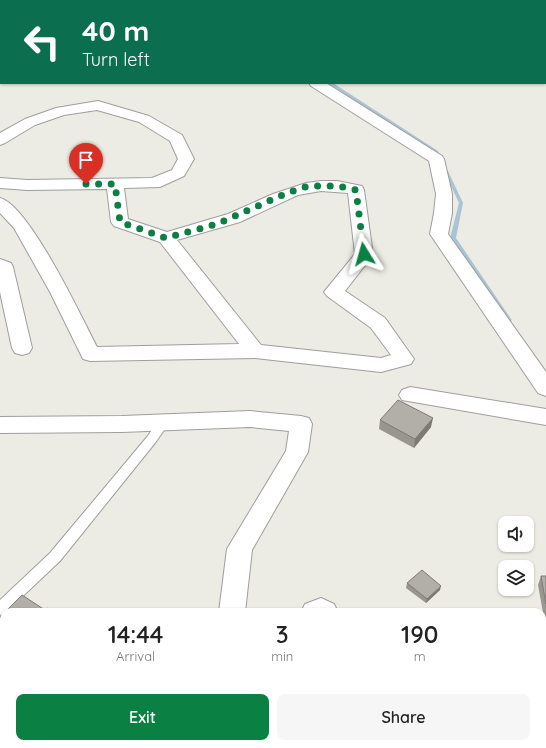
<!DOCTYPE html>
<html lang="en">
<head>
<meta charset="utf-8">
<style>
  body { margin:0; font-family:Quicksand,sans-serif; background:#f6f6f6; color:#222; height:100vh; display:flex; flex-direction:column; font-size:15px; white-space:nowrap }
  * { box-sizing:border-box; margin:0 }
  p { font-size:13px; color:#767676 }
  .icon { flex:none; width:22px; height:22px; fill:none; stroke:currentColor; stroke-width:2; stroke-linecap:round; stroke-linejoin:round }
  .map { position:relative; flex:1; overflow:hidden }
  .side { position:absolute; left:0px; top:608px; width:546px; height:140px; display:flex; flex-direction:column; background:#fff; border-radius:12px 12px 0 0; box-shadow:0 1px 3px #0004 }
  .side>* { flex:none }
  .guide { position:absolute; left:0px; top:0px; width:546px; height:84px; box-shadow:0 1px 3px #0004; background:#0b6e4f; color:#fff; overflow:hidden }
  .controls { position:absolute; left:498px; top:516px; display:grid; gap:8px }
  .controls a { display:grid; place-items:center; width:36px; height:36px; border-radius:8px; background:#fff; box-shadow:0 1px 3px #0004; font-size:20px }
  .pin { position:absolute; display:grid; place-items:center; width:34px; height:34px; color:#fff; margin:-41px -17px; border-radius:50% 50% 50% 0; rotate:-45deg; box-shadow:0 0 4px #0007 }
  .pin .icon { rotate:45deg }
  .me { position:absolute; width:44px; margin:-22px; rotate:352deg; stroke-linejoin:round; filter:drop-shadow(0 0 3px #0008) }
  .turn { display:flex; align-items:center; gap:14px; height:84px; padding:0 16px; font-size:18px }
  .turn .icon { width:52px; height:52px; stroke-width:2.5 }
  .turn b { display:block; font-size:28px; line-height:34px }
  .eta { display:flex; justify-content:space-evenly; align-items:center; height:68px; text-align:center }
  .eta b { font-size:24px; font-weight:600; line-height:28px }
  .cta { display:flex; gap:8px; margin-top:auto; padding:8px 16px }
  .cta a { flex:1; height:46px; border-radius:8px; background:#0b8043; color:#fff; font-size:16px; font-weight:600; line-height:46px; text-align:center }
  .cta a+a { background:#f6f6f6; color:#222 }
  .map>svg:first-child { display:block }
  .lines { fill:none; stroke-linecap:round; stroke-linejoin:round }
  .stream { fill:#aac4d5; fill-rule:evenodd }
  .service-casing { stroke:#9e9e9e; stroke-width:2 }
  .minor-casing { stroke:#9e9e9e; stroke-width:2 }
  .service { fill:#fff; fill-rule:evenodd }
  .minor { fill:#fff; fill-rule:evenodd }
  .wall { fill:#999690 }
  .shaded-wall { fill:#7d7a76 }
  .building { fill:#b2aea8; stroke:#7d7a76 }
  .route { stroke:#0b8043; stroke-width:7; stroke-dasharray:0 12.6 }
</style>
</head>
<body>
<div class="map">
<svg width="546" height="748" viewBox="0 0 546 748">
  <rect width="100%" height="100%" fill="#edece4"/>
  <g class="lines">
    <path class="stream" d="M278 0H283L282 1H277Z
      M328 83H333L438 151 442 159 440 160H438L434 153Z
      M443 168H447V169L463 203 456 238 511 319 512 320 511 321H507L450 238 459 203 443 169Z"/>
    <g class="service-casing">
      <path id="service" d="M20 0H27L20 1Z
        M163 419 167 420 169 423 155 443 60 561 6 612 0 615V600L50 553 147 437 159 420Z"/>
    </g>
    <g class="minor-casing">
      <path id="minor" d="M431 0H443V1H431Z
        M0 28H1V36H0Z
        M309 83H326L442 156 444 159 452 194V213L448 234 546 372V396L538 393 430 234 434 213 436 194 429 161 311 86Z
        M98 101 149 116 182 135 194 159 184 176 160 187 124 188 128 219 167 232 228 214 273 194 306 183 321 181H337L362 186 364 190 373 255 345 291 385 318 414 359 411 364 381 372 255 358 90 361 83 359 50 292 14 228 0 213V198C29 205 82 318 97 347L239 344 160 242 114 226 111 222 107 189 27 190 0 188V178L27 180 152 178 172 170 178 159 170 141 139 122 97 110 64 115 35 125 5 143 0 145V133L25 119 56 108ZM321 191 348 193 355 254 324 292 327 296 371 328 391 355 381 358 261 345 177 240 240 222 298 195Z
        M0 259 11 263 13 267 32 348 29 353 22 355 15 353 12 348 0 292Z
        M410 387 546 409V425L402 400 399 395 402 390Z
        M250 411 301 416 309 418 312 424 308 452 252 550 245 612H219L227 549 286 451 289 431 250 427 122 432 0 433V417L122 416Z
        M321 598 334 604 338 612H301L305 604Z
        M0 695 4 697V727L0 725Z
        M546 721V748H529L527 744H542V722Z
        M19 744H51L53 748H21Z
        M191 744H221L219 748H189Z"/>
    </g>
    <use href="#service" class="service"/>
    <use href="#minor" class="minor"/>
  </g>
  <path class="wall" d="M380 420 431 427 414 448 379 429Z
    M541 576H546V618H544L538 585Z
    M407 583 440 590 426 603 406 588Z
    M4 613V648L0 645V617Z
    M229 744H276L273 748H234Z"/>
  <path class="shaded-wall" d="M433 418 431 427 414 448 415 439Z
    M441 586 440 590 426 603 427 599Z
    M270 744H276L273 748H267Z"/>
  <path class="building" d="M398 400 433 418 415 439 380 420Z
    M422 570 441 586 427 599 407 583Z
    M541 576H546V604Z
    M22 595 45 610 47 608 54 612H5Z
    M4 613V641L0 639V617Z
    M0 721 4 725V744H27L31 748H0Z
    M239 744H270L267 748H244Z
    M382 744H444L446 746 444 748H378Z"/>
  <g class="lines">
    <path class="route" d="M86 184H115L120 222 166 238 217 224 287 193 308 186H338L356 190 364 254"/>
  </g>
</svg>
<div class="controls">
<a><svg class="icon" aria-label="sound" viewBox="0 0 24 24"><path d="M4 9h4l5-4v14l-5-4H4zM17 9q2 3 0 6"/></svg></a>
<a><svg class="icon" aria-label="layers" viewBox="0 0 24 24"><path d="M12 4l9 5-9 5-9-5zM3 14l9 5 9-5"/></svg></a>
</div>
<div class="pin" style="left:86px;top:184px;background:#d93025"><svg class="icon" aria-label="arrive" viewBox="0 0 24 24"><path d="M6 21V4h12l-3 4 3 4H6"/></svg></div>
<svg class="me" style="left:364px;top:254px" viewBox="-20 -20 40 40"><path d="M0-17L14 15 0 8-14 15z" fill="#0b8043" stroke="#fff" stroke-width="4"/></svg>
<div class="guide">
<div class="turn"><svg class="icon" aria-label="left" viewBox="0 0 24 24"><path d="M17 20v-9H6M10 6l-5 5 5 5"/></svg><div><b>40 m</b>Turn left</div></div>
</div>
<section class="side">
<div class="eta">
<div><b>14:44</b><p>Arrival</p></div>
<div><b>3</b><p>min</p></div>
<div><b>190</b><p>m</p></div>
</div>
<div class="cta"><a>Exit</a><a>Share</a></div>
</section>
</div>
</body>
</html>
